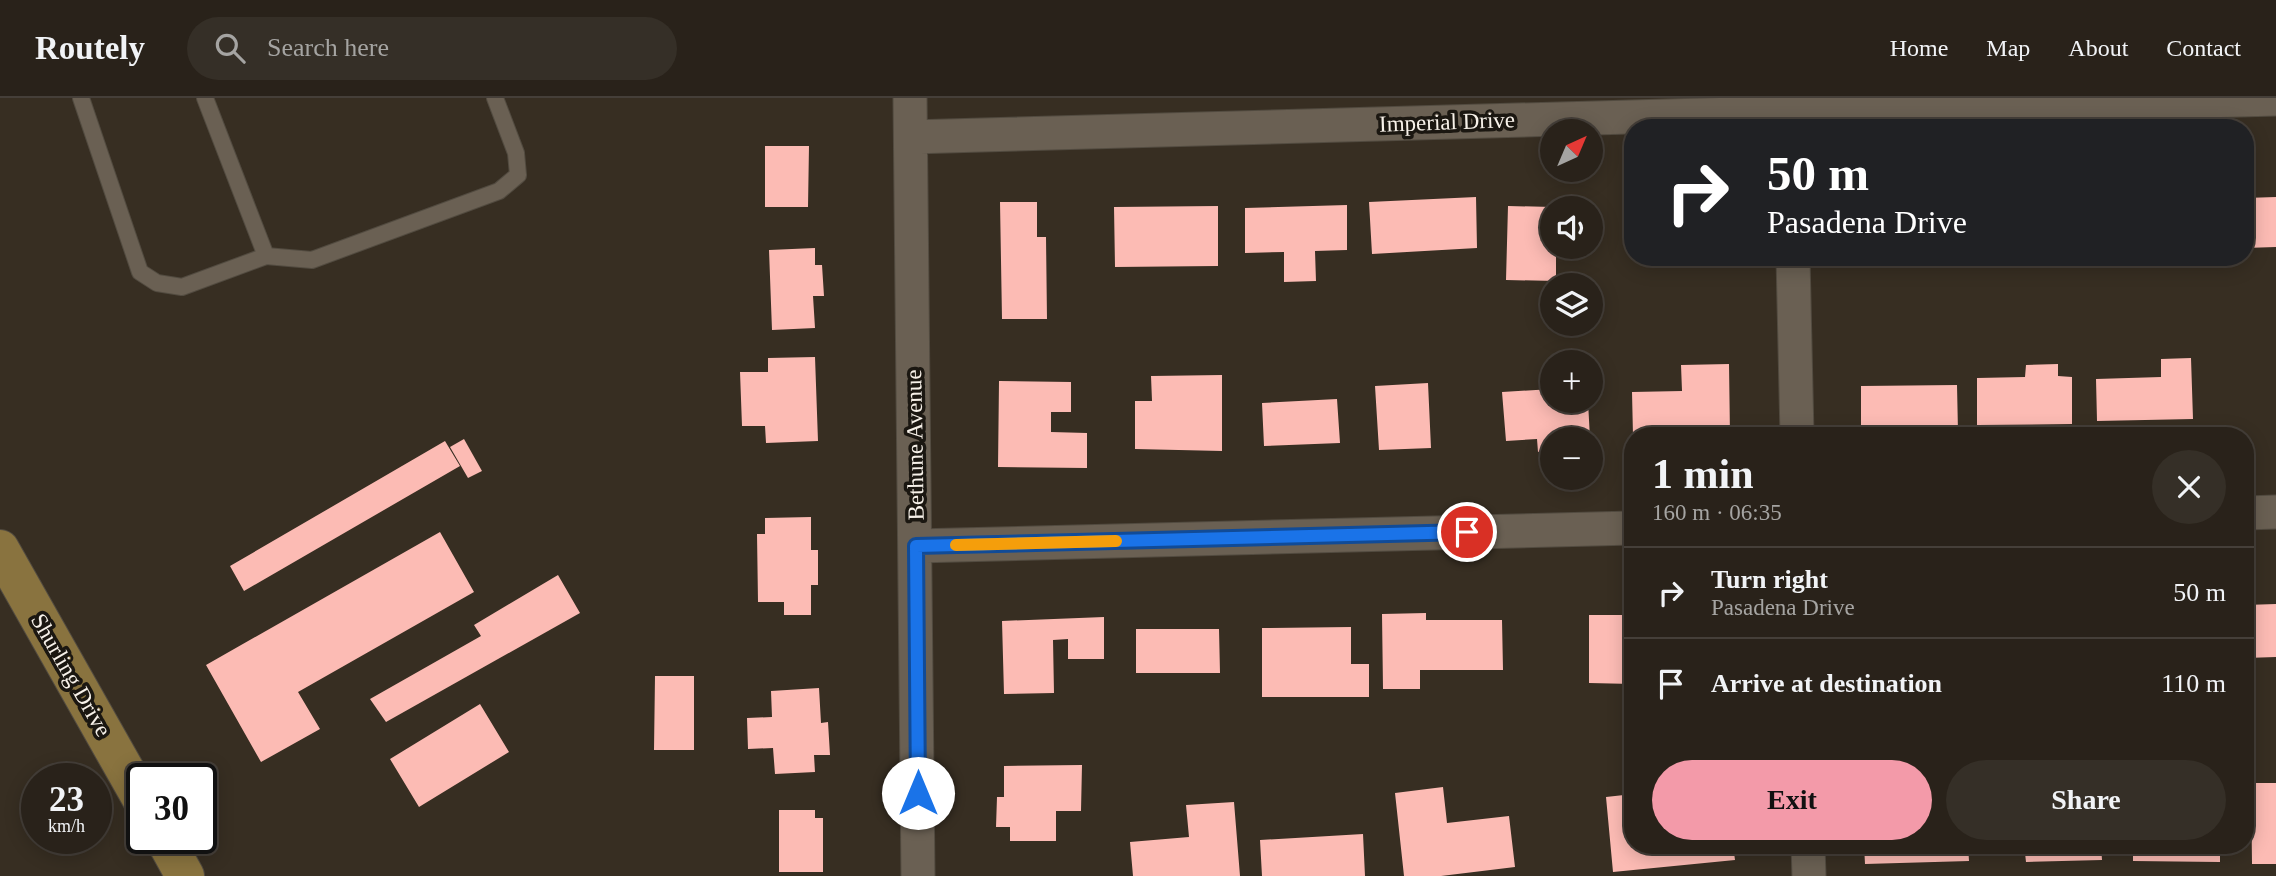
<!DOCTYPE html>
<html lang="en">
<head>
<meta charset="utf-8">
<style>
  body { margin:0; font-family:"Times New Roman",serif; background:#352f27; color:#f1f3f6; height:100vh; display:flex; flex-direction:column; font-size:26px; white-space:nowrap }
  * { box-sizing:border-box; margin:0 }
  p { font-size:23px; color:#a5a4a2 }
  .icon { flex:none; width:38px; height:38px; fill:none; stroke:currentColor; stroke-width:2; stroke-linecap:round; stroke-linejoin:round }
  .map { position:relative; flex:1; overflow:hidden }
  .side { position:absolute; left:1624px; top:329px; width:630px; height:427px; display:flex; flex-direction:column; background:#29221a; border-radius:28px; box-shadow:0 4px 18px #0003,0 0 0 2px #453f39 }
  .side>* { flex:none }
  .guide { position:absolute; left:1624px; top:21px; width:630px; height:147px; border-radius:28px; box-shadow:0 4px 18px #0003,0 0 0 2px #453f39; background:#202124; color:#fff; overflow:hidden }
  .needle { width:46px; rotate:44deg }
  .controls { position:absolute; left:1540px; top:21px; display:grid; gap:14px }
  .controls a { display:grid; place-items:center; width:63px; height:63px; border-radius:50%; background:#29221a; box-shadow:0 4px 18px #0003,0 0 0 2px #453f39; font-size:35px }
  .speed { position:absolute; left:21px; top:665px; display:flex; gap:14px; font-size:35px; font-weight:700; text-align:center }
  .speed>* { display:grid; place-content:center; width:91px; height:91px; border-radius:50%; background:#29221a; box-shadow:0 4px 18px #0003,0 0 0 2px #453f39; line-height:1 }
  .speed small { font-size:18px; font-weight:400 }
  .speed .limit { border:4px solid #111; border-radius:10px; background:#fff; color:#111 }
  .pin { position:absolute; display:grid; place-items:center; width:60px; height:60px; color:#fff; margin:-30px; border:4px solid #fff; border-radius:50%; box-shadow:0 2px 7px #0007 }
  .me { position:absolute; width:77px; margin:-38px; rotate:0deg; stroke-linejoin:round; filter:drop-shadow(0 0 5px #0008) }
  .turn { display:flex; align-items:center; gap:24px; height:147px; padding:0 28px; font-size:32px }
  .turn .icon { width:91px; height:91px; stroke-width:2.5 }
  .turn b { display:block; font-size:49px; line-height:60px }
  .round { display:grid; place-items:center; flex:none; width:74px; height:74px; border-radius:37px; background:#352f27 }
  .overview { display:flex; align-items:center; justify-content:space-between; height:119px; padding:0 28px }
  h1 { font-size:42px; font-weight:600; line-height:52px }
  .button { display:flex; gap:14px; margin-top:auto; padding:14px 28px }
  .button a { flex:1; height:80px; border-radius:42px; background:#f39aa9; color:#111; font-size:28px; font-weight:600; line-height:80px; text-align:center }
  .button a+a { background:#352f27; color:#f1f3f6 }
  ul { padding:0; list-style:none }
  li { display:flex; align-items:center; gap:21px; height:91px; padding:0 28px; border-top:2px solid #453f39 }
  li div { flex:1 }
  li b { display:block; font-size:26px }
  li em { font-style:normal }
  header { display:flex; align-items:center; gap:42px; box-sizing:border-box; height:98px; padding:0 35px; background:#29221a; border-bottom:2px solid #453f39 }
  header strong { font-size:33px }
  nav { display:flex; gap:38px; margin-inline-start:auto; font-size:24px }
  .search { width:490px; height:63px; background:#352f27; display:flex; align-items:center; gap:18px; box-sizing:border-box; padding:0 24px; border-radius:38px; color:#a5a4a2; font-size:26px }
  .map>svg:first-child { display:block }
  .building { fill:#fcbbb4 }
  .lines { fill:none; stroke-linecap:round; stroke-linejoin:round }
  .service-casing { stroke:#524b40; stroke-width:18 }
  .minor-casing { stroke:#524b40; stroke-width:35 }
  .primary-casing { stroke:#524b40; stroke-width:40 }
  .service { stroke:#6a6053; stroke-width:16 }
  .minor { stroke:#6a6053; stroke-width:33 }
  .primary { stroke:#89733f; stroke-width:38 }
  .route-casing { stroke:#114b97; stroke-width:18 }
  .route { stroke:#1a73e8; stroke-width:12 }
  .slow { stroke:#f59e0b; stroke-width:12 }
  .labels { text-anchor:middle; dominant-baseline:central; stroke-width:7; stroke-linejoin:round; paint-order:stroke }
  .street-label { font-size:23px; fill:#f7f1e9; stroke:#1b1711 }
</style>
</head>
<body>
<header>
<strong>Routely</strong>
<div class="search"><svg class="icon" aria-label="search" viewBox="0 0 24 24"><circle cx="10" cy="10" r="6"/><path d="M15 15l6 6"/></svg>Search here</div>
<nav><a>Home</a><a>Map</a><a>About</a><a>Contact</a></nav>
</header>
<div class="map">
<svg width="2276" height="778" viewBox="0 0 2276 778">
  <rect width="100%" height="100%" fill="#372e22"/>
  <path class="building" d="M765 48H809L808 109H765Z
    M1476 99 1477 150 1372 156 1369 104Z
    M2276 99V149L2245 150V100Z
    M1000 104H1037V139H1046L1047 221H1002Z
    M1347 107V152L1315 153 1316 183 1284 184V154L1245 155V110Z
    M1218 108V168L1115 169 1114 109Z
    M1508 108 1552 109V149H1589V156H1556V183L1506 182Z
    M815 150V167H822L824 198H813L815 230 772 232 769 152Z
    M815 259 818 343 766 345 765 328H742L740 274H768V260Z
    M2191 260 2193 321 2097 323 2096 281 2161 279V261Z
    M1729 266 1730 338H1633L1632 294 1682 293 1681 267Z
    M2058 266V278L2072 279V326L1977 327V280L2025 279 2026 267Z
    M1222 277V353L1135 351V303H1152L1151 278Z
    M999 283 1071 284V314H1051V334L1087 335V370L998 369Z
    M1428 285 1431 350 1379 352 1375 288Z
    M1957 287 1958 334H1861V288Z
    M1552 291V303H1588L1590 341H1552V353L1538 354 1537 341 1506 343 1502 294Z
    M1337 301 1340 345 1264 348 1262 305Z
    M464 341 482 373 468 380 450 349Z
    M445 343 460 368 244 493 230 468Z
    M811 419V452H818V487H811V517H784V504H758L757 436H765V420Z
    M440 434 474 494 298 594 320 631 261 664 206 567Z
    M558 477 580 515 386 624 370 601 481 538 474 527Z
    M2276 506V559L2246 560 2245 507Z
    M1426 515V522H1502L1503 572H1420V591H1383L1382 516Z
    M1589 517H1633V586L1589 585Z
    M1104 519V561H1068V541L1053 542 1054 595 1004 596 1002 523Z
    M1351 529V566H1369V599H1262V530Z
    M1136 531H1219L1220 575H1136Z
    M655 578H694V652H654Z
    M819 590 821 625 828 624 830 657H814L815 674 775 676 773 650 748 651 747 620 772 619 771 593Z
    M480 606 509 654 419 709 390 661Z
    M1082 667 1081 713H1056V743H1010V729H996L997 699H1004V668Z
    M2251 685H2276V766H2252Z
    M1443 689 1447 725 1509 718 1515 769 1441 778H1404L1395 695Z
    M1633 696V747H1733L1735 762 1613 774 1606 699Z
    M1234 704 1240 778H1133L1130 744 1189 739 1186 707Z
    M779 712H815V720H823V774H779Z
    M1363 736 1365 778H1262L1260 742Z
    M1864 747H1968L1969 763 1865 766Z
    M2005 747H2101L2102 762 2026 764 2025 755H2006Z
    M2133 747H2220V764L2133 763Z"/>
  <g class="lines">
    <g class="service-casing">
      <path id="service" d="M81 0 140 174 157 185 182 189 266 158
        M205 0 266 158 312 162 499 93 518 77 516 55 495 0"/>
    </g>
    <g class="minor-casing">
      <path id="minor" d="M910 0 918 778
        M911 39 2276 1
        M1793 159 1797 338
        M2245 415 2276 414
        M916 448 1633 430
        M1808 747 1809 778"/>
    </g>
    <g class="primary-casing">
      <path id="primary" d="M0 451 142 702
        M164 740 185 778"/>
    </g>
    <use href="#service" class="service"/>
    <use href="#minor" class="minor"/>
    <use href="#primary" class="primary"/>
  </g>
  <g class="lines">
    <g class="route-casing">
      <path id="route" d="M918 695 916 448 1467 434"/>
    </g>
    <use href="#route" class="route"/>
    <path class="slow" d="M956 447 1116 443"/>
  </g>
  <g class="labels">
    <g class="street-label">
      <text transform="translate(1447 24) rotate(-2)">Imperial Drive</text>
      <text transform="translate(915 347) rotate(-91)">Bethune Avenue</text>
      <text transform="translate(71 577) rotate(60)">Shurling Drive</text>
    </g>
  </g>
</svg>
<div class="controls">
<a><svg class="needle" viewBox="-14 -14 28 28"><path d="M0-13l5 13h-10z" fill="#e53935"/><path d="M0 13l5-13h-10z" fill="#a5a4a2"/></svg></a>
<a><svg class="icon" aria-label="sound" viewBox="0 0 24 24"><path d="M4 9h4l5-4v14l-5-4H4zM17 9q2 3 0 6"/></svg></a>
<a><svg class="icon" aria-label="layers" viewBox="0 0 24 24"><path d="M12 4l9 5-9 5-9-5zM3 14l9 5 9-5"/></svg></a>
<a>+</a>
<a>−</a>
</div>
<div class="speed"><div>23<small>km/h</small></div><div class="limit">30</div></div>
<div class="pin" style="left:1467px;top:434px;background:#d93025"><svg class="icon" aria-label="arrive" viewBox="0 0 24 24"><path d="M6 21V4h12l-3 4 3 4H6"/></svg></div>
<svg class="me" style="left:918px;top:695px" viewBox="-20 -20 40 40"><circle r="19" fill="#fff"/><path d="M0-13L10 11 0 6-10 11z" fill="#1a73e8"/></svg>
<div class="guide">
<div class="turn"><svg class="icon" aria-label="right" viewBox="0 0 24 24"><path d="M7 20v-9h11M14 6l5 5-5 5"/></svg><div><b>50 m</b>Pasadena Drive</div></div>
</div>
<section class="side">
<div class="overview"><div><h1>1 min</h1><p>160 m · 06:35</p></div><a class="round"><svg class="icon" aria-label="close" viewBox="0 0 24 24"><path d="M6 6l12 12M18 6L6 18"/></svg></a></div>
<ul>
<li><svg class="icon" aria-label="right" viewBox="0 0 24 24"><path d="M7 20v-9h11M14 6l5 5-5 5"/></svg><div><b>Turn right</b><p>Pasadena Drive</p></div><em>50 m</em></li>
<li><svg class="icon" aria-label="arrive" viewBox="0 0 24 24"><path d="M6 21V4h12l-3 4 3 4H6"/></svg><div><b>Arrive at destination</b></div><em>110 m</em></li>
</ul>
<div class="button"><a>Exit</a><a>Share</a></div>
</section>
</div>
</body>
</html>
